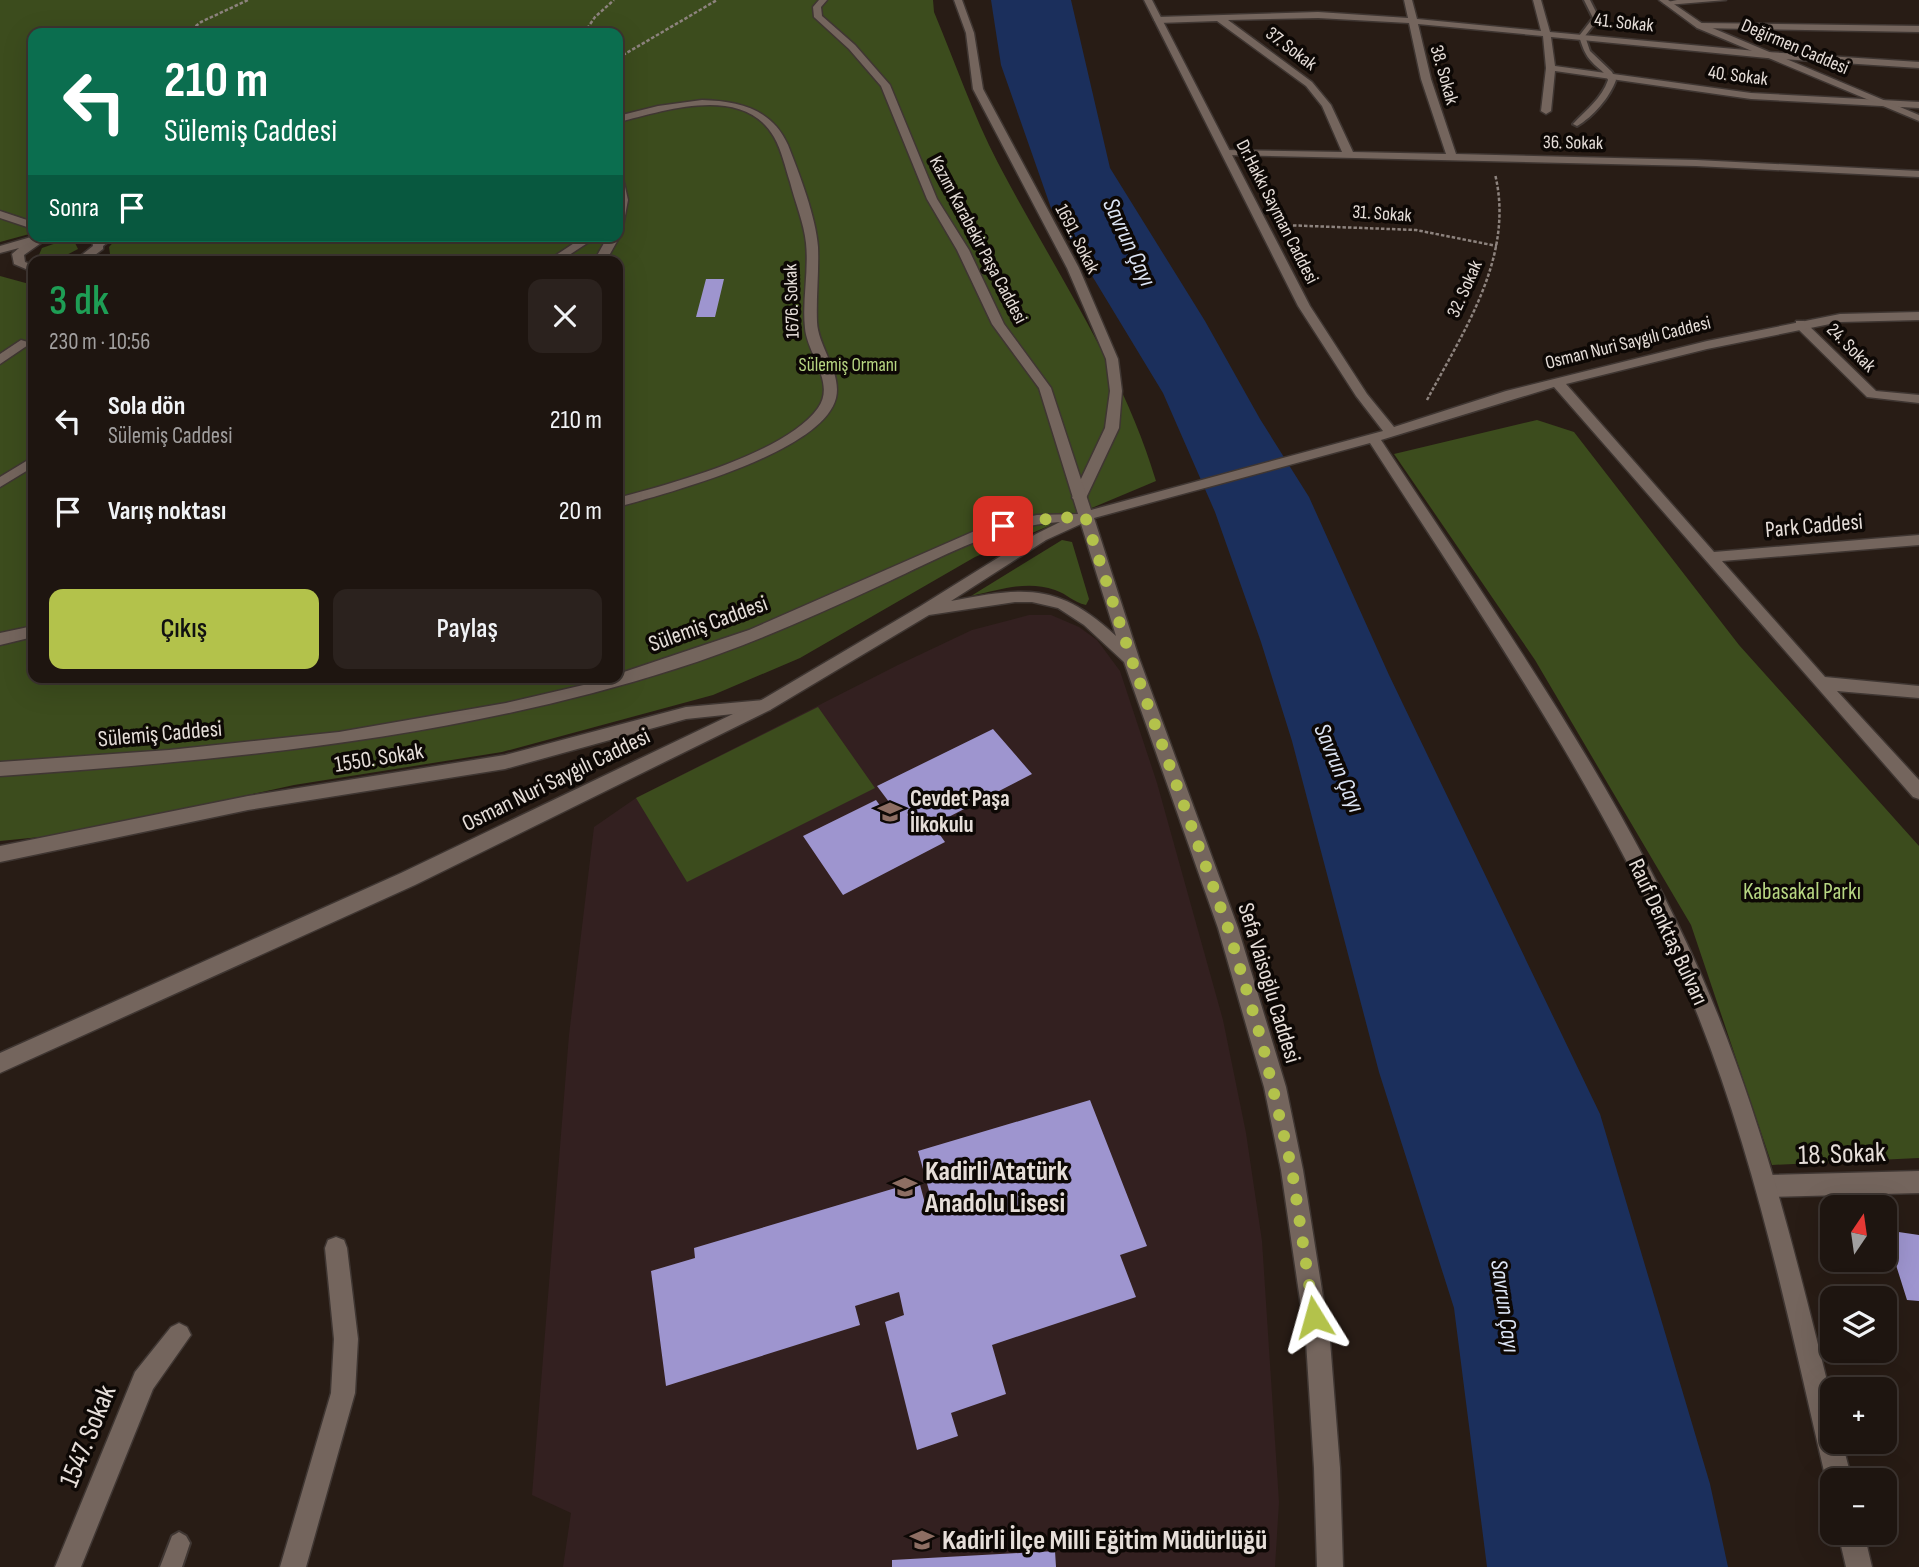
<!DOCTYPE html>
<html lang="tr">
<head>
<meta charset="utf-8">
<style>
  body { margin:0; font-family:"Sofia Sans Condensed",sans-serif; background:#2b221e; color:#f1f3f6; height:100vh; display:flex; flex-direction:column; font-size:26px; white-space:nowrap }
  * { box-sizing:border-box; margin:0 }
  p { font-size:23px; color:#a19f9f }
  .icon { flex:none; width:38px; height:38px; fill:none; stroke:currentColor; stroke-width:2; stroke-linecap:round; stroke-linejoin:round }
  .map { position:relative; flex:1; overflow:hidden }
  .panel { position:absolute; left:28px; top:256px; width:595px; height:427px; display:flex; flex-direction:column; background:#1e1510; border-radius:14px; box-shadow:0 7px 28px #0002,0 0 0 2px #3c3430 }
  .panel>* { flex:none }
  .banner { position:absolute; left:28px; top:28px; width:595px; height:214px; border-radius:14px; box-shadow:0 7px 28px #0002,0 0 0 2px #3c3430; background:#0b6e4f; color:#fff; overflow:hidden }
  .needle { width:46px; rotate:13deg }
  .controls { position:absolute; left:1820px; top:1195px; display:grid; gap:14px }
  .controls a { display:grid; place-items:center; width:77px; height:77px; border-radius:14px; background:#1e1510; box-shadow:0 7px 28px #0002,0 0 0 2px #3c3430; font-size:35px }
  .pin { position:absolute; display:grid; place-items:center; width:60px; height:60px; color:#fff; margin:-30px; border-radius:14px; box-shadow:0 4px 10px #0006 }
  .me { position:absolute; width:77px; margin:-38px; rotate:352deg; stroke-linejoin:round; filter:drop-shadow(0 0 5px #0008) }
  .turn { display:flex; align-items:center; gap:24px; height:147px; padding:0 21px; font-size:32px }
  .turn .icon { width:91px; height:91px; stroke-width:2.5 }
  .turn b { display:block; font-size:49px; line-height:60px }
  .then { display:flex; align-items:center; height:66px; padding:0 21px; background:#0003; gap:14px; font-size:26px }
  .round { display:grid; place-items:center; flex:none; width:74px; height:74px; border-radius:14px; background:#2b221e }
  .overview { display:flex; align-items:center; justify-content:space-between; height:119px; padding:0 21px }
  h1 { font-size:42px; font-weight:600; line-height:52px; color:#1e9e55 }
  .button { display:flex; gap:14px; margin-top:auto; padding:14px 21px }
  .button a { flex:1; height:80px; border-radius:14px; background:#b3c24b; color:#111; font-size:28px; font-weight:600; line-height:80px; text-align:center }
  .button a+a { background:#2b221e; color:#f1f3f6 }
  ul { padding:0; list-style:none }
  li { display:flex; align-items:center; gap:21px; height:91px; padding:0 21px }
  li div { flex:1 }
  li b { display:block; font-size:26px }
  li em { font-style:normal }
  .map>svg:first-child { display:block }
  .education { fill:#332020 }
  .green { fill:#3c4c1d }
  .water { fill:#1b2f5c }
  .building { fill:#9e95cf }
  .lines { fill:none; stroke-linecap:round; stroke-linejoin:round }
  .service-casing { stroke:#3f3632; stroke-width:4 }
  .minor-casing { stroke:#3f3632; stroke-width:3 }
  .tertiary-casing { stroke:#3f3632; stroke-width:3 }
  .path { stroke:#8d837e; stroke-width:2.5; stroke-dasharray:3.5 2; stroke-linecap:butt }
  .service { fill:#74655d; fill-rule:evenodd }
  .minor { fill:#74655d; fill-rule:evenodd }
  .tertiary { fill:#74655d; fill-rule:evenodd }
  .route { stroke:#b3c24b; stroke-width:12; stroke-dasharray:0 21.6 }
  .labels { text-anchor:middle; dominant-baseline:central; stroke-width:7; stroke-linejoin:round; paint-order:stroke }
  .far-street-label { font-size:19px; fill:#e6ded9; stroke:#0d0805 }
  .far-park-label { font-size:19px; fill:#b8d783; stroke:#0d0805 }
  .street-label { font-size:23px; fill:#e6ded9; stroke:#0d0805 }
  .poi-label { font-size:23px; font-weight:bold; fill:#e6ded9; stroke:#0d0805; text-anchor:start }
  .park-label { font-size:23px; fill:#b8d783; stroke:#0d0805 }
  .water-label { font-size:24px; font-style:italic; fill:#dce4f4; stroke:#0d0805 }
  .near-street-label { font-size:28px; fill:#e6ded9; stroke:#0d0805 }
  .near-poi-label { font-size:28px; font-weight:bold; fill:#e6ded9; stroke:#0d0805; text-anchor:start }
</style>
</head>
<body>
<div class="map">
<svg width="1919" height="1567" viewBox="0 0 1919 1567">
  <rect width="100%" height="100%" fill="#281c15"/>
  <path class="education" d="M1029 615H1051L1079 627 1097 640 1120 671 1157 783 1223 1020 1246 1133 1262 1241 1279 1502 1275 1567H563L571 1513 532 1495 569 1035 594 827 636 798 898 665 972 630Z"/>
  <path class="green" d="M0 0H933L934 12C955 62 973 115 998 163 1053 268 1122 367 1156 481L975 557 800 658 713 695 502 752 294 785 70 834 0 841V276L33 285V677H618V261H111L109 247 119 236H618V33H33V233L0 242Z
    M62 241H74L78 249 59 259 38 257 42 248Z
    M1537 420 1574 432 1739 645 1919 846V1158L1772 1165 1691 925 1535 660 1394 454Z
    M1062 540 1072 542 1089 599 1086 605C1073 602 1067 594 1055 590 1026 580 1000 590 971 596Z
    M818 707 875 788 687 882 636 798Z"/>
  <path class="water" d="M991 0H1071L1110 168 1205 321 1260 419 1309 497 1389 675 1600 1114 1710 1484 1728 1567H1487L1454 1308 1379 1072 1292 741 1261 642 1215 512 1163 393 1051 208 1001 65Z"/>
  <path class="building" d="M706 279H724L715 317H696Z
    M993 729 1032 774 933 825 945 842 843 895 803 836 876 800 881 807 889 802 877 786Z
    M1090 1100 1147 1246 1120 1255 1136 1297 992 1345 1006 1394 951 1413 958 1436 917 1450 885 1322 904 1315 899 1292 855 1306 860 1325 666 1386 651 1271 695 1258 694 1248 919 1181 926 1207 933 1205 918 1151Z
    M1885 1230 1919 1235V1301L1907 1300Z
    M1055 1551 1056 1567H892V1560Z"/>
  <g class="lines">
    <g class="service-casing">
      <path id="service" d="M1584 0H1590L1599 18 1585 36 1590 51 1612 72 1616 80C1610 97 1593 117 1577 126L1573 124C1586 110 1602 98 1608 80 1605 71 1598 69 1592 62 1585 55 1582 46 1579 36L1593 18Z
        M179 1532 186 1536 190 1543 182 1567H160L172 1536Z"/>
    </g>
    <g class="minor-casing">
      <path id="minor" d="M954 0H962L974 33 983 89 1079 268 1118 359 1122 391 1119 428 1086 498 1079 502 1072 498 1105 428 1110 391 1106 359 1067 268 973 89 966 33Z
        M1404 0H1412L1417 19 1541 31 1533 0H1541L1550 32 1767 52 1919 62V68L1767 58 1551 37 1555 66 1751 93 1919 102V108L1751 99 1555 71 1551 111 1546 114 1541 111 1546 68 1543 36 1418 24 1431 79 1456 154 1696 160 1919 171V177L1696 166 1227 155 1222 152 1223 150 1342 152 1322 106 1306 86 1217 21 1158 23 1154 20 1158 17 1318 12 1408 18ZM1318 18 1409 23 1421 79 1446 154 1353 152 1331 105 1312 82 1228 20Z
        M1726 0 1667 5 1663 3 1677 0Z
        M1700 23 1919 26V32L1697 28Z
        M702 100C739 101 772 109 788 145 799 173 816 217 818 247 819 272 816 297 817 322 818 347 842 372 836 398 823 452 668 493 618 507V498C671 484 786 453 818 408 836 383 807 354 805 328 802 300 809 272 806 243 804 223 795 202 790 182 785 167 782 151 774 137 743 83 664 111 618 122V116L658 106Z
        M618 175 623 178 628 200 623 226 618 229Z
        M618 234 620 236 606 261H594L608 236H618Z
        M103 236H115L103 246H95V242Z
        M585 236H598L560 261H547Z
        M1796 321H1804L1876 391 1919 395V403L1867 397 1796 327Z
        M33 457V467L0 487V477Z
        M33 626V637L0 645V633Z
        M764 700 770 702 772 706 770 710 686 719 505 769 248 810 0 862V846L248 796 505 755 686 707Z
        M1919 1171V1193L1768 1197 1760 1194 1757 1186 1760 1178 1768 1175Z
        M336 1237 344 1240 347 1248 358 1339 355 1393 306 1567H280L331 1393 334 1339 325 1248 328 1240Z
        M179 1323 187 1327 191 1335 153 1389 81 1567H55L135 1372 171 1327Z"/>
    </g>
    <g class="tertiary-casing">
      <path id="tertiary" d="M819 0H827L821 7 822 16 855 45 890 85 937 199 969 250 1004 324 1051 388 1091 510 1383 431 1356 396 1298 306 1144 0H1152L1310 306 1367 394 1394 427 1506 391 1707 341 1840 314 1919 312V320L1840 322 1707 349 1566 384 1714 552 1919 535V545L1722 561 1825 677 1919 686V698L1837 691 1919 780V799L1913 797 1554 387 1381 440C1494 612 1615 781 1699 970 1760 1108 1796 1255 1832 1401V1442H1842L1852 1480H1832V1490L1826 1480C1786 1308 1750 1130 1678 968 1596 782 1480 614 1370 443L1094 518 1139 658 1238 928 1286 1087 1303 1170 1330 1341 1340 1468 1343 1567H1317L1314 1468 1306 1341 1281 1170 1264 1087 1218 928 1124 662 1084 625 1058 608 1032 602H1015L929 615 770 710 415 885 0 1073V1053L401 873 758 702 919 607 1036 534 1060 522C993 526 939 559 879 586 812 617 745 647 675 669 456 739 228 760 0 776V762L169 750 339 732 506 703 618 677V674L749 630 986 526 1037 515 1078 514 1039 388 992 324 957 250 927 199 881 86 849 49 814 17 813 7ZM1081 524 1116 636C1058 582 1024 587 951 601L1046 540Z
        M1659 0H1668L1703 24 1919 115V121L1697 28Z
        M0 211 33 222V229L0 218Z
        M51 236 24 255 25 262 33 265V272L14 264 12 254 19 248 0 253V246L31 237Z
        M92 236H103V249L87 261H74L93 246Z
        M21 340 31 343 0 364V354Z
        M1838 1533H1864L1872 1567H1846Z"/>
    </g>
    <path class="path" d="M187 33 201 22 248 0
      M584 33 595 17 614 0
      M618 58 717 0
      M1282 225 1416 230 1497 246
      M1427 400C1464 330 1515 256 1495 174"/>
    <use href="#service" class="service"/>
    <use href="#minor" class="minor"/>
    <use href="#tertiary" class="tertiary"/>
  </g>
  <g class="lines">
    <path class="route" d="M1003 526 1026 521 1085 516 1131 658 1228 928 1262 1042 1292 1170 1314 1317"/>
  </g>
  <defs>
    <g id="school-bare" transform="scale(1.89)"><path d="M0-5L7-2L0 1L-7-2ZM-4 1L0 2.5L4 1V4Q0 6-4 4Z" fill="#8d6e63" stroke="#0d0805" stroke-width="2.5" paint-order="stroke"/></g>
  </defs>
  <g fill-rule="evenodd">
    <use href="#school-bare" x="890" y="812"/>
    <use href="#school-bare" x="905" y="1187"/>
    <use href="#school-bare" x="922" y="1540"/>
  </g>
  <g class="labels">
    <g class="far-street-label">
      <text transform="translate(1624 23) rotate(6)">41. Sokak</text>
      <text transform="translate(1795 47) rotate(23)">Değirmen Caddesi</text>
      <text transform="translate(1291 49) rotate(37)">37. Sokak</text>
      <text transform="translate(1444 75) rotate(74)">38. Sokak</text>
      <text transform="translate(1738 76) rotate(7)">40. Sokak</text>
      <text transform="translate(1573 143) rotate(1)">36. Sokak</text>
      <text transform="translate(1277 212) rotate(63)">Dr.Hakkı Sayman Caddesi</text>
      <text transform="translate(1382 214) rotate(4)">31. Sokak</text>
      <text transform="translate(1077 239) rotate(63)">1691. Sokak</text>
      <text transform="translate(978 240) rotate(62)">Kazım Karabekir Paşa Caddesi</text>
      <text transform="translate(1465 289) rotate(-66)">32. Sokak</text>
      <text transform="translate(792 301) rotate(-92)">1676. Sokak</text>
      <text transform="translate(1628 343) rotate(-14)">Osman Nuri Saygılı Caddesi</text>
      <text transform="translate(1851 348) rotate(45)">24. Sokak</text>
    </g>
    <g class="far-park-label">
      <text x="848" y="365">Sülemiş Ormanı</text>
    </g>
    <g class="street-label">
      <text transform="translate(1814 526) rotate(-5)">Park Caddesi</text>
      <text transform="translate(708 624) rotate(-20)">Sülemiş Caddesi</text>
      <text transform="translate(160 734) rotate(-5)">Sülemiş Caddesi</text>
      <text transform="translate(379 758) rotate(-9)">1550. Sokak</text>
      <text transform="translate(556 780) rotate(-26)">Osman Nuri Saygılı Caddesi</text>
      <text transform="translate(1668 932) rotate(65)">Rauf Denktaş Bulvarı</text>
      <text transform="translate(1269 983) rotate(73)">Sefa Vaisoğlu Caddesi</text>
    </g>
    <g class="poi-label">
      <text x="910" y="799">Cevdet Paşa<tspan x="910" dy="26">İlkokulu</tspan></text>
    </g>
    <g class="park-label">
      <text x="1802" y="892">Kabasakal Parkı</text>
    </g>
    <g class="water-label">
      <text transform="translate(1129 242) rotate(65)">Savrun Çayı</text>
      <text transform="translate(1339 768) rotate(67)">Savrun Çayı</text>
      <text transform="translate(1505 1306) rotate(82)">Savrun Çayı</text>
    </g>
    <g class="near-street-label">
      <text transform="translate(1842 1154) rotate(-2)">18. Sokak</text>
      <text transform="translate(88 1436) rotate(-68)">1547. Sokak</text>
    </g>
    <g class="near-poi-label">
      <text x="925" y="1171">Kadirli Atatürk<tspan x="925" dy="32">Anadolu Lisesi</tspan></text>
      <text x="942" y="1540">Kadirli İlçe Milli Eğitim Müdürlüğü</text>
    </g>
  </g>
</svg>
<div class="controls">
<a><svg class="needle" viewBox="-14 -14 28 28"><path d="M0-13l5 13h-10z" fill="#e53935"/><path d="M0 13l5-13h-10z" fill="#a19f9f"/></svg></a>
<a><svg class="icon" aria-label="layers" viewBox="0 0 24 24"><path d="M12 4l9 5-9 5-9-5zM3 14l9 5 9-5"/></svg></a>
<a>+</a>
<a>−</a>
</div>
<div class="pin" style="left:1003px;top:526px;background:#d93025"><svg class="icon" aria-label="arrive" viewBox="0 0 24 24"><path d="M6 21V4h12l-3 4 3 4H6"/></svg></div>
<svg class="me" style="left:1314px;top:1317px" viewBox="-20 -20 40 40"><path d="M0-17L14 15 0 8-14 15z" fill="#b3c24b" stroke="#fff" stroke-width="4"/></svg>
<div class="banner">
<div class="turn"><svg class="icon" aria-label="left" viewBox="0 0 24 24"><path d="M17 20v-9H6M10 6l-5 5 5 5"/></svg><div><b>210 m</b>Sülemiş Caddesi</div></div>
<div class="then">Sonra<svg class="icon" aria-label="arrive" viewBox="0 0 24 24"><path d="M6 21V4h12l-3 4 3 4H6"/></svg></div>
</div>
<section class="panel">
<div class="overview"><div><h1>3 dk</h1><p>230 m · 10:56</p></div><a class="round"><svg class="icon" aria-label="close" viewBox="0 0 24 24"><path d="M6 6l12 12M18 6L6 18"/></svg></a></div>
<ul>
<li><svg class="icon" aria-label="left" viewBox="0 0 24 24"><path d="M17 20v-9H6M10 6l-5 5 5 5"/></svg><div><b>Sola dön</b><p>Sülemiş Caddesi</p></div><em>210 m</em></li>
<li><svg class="icon" aria-label="arrive" viewBox="0 0 24 24"><path d="M6 21V4h12l-3 4 3 4H6"/></svg><div><b>Varış noktası</b></div><em>20 m</em></li>
</ul>
<div class="button"><a>Çıkış</a><a>Paylaş</a></div>
</section>
</div>
</body>
</html>
